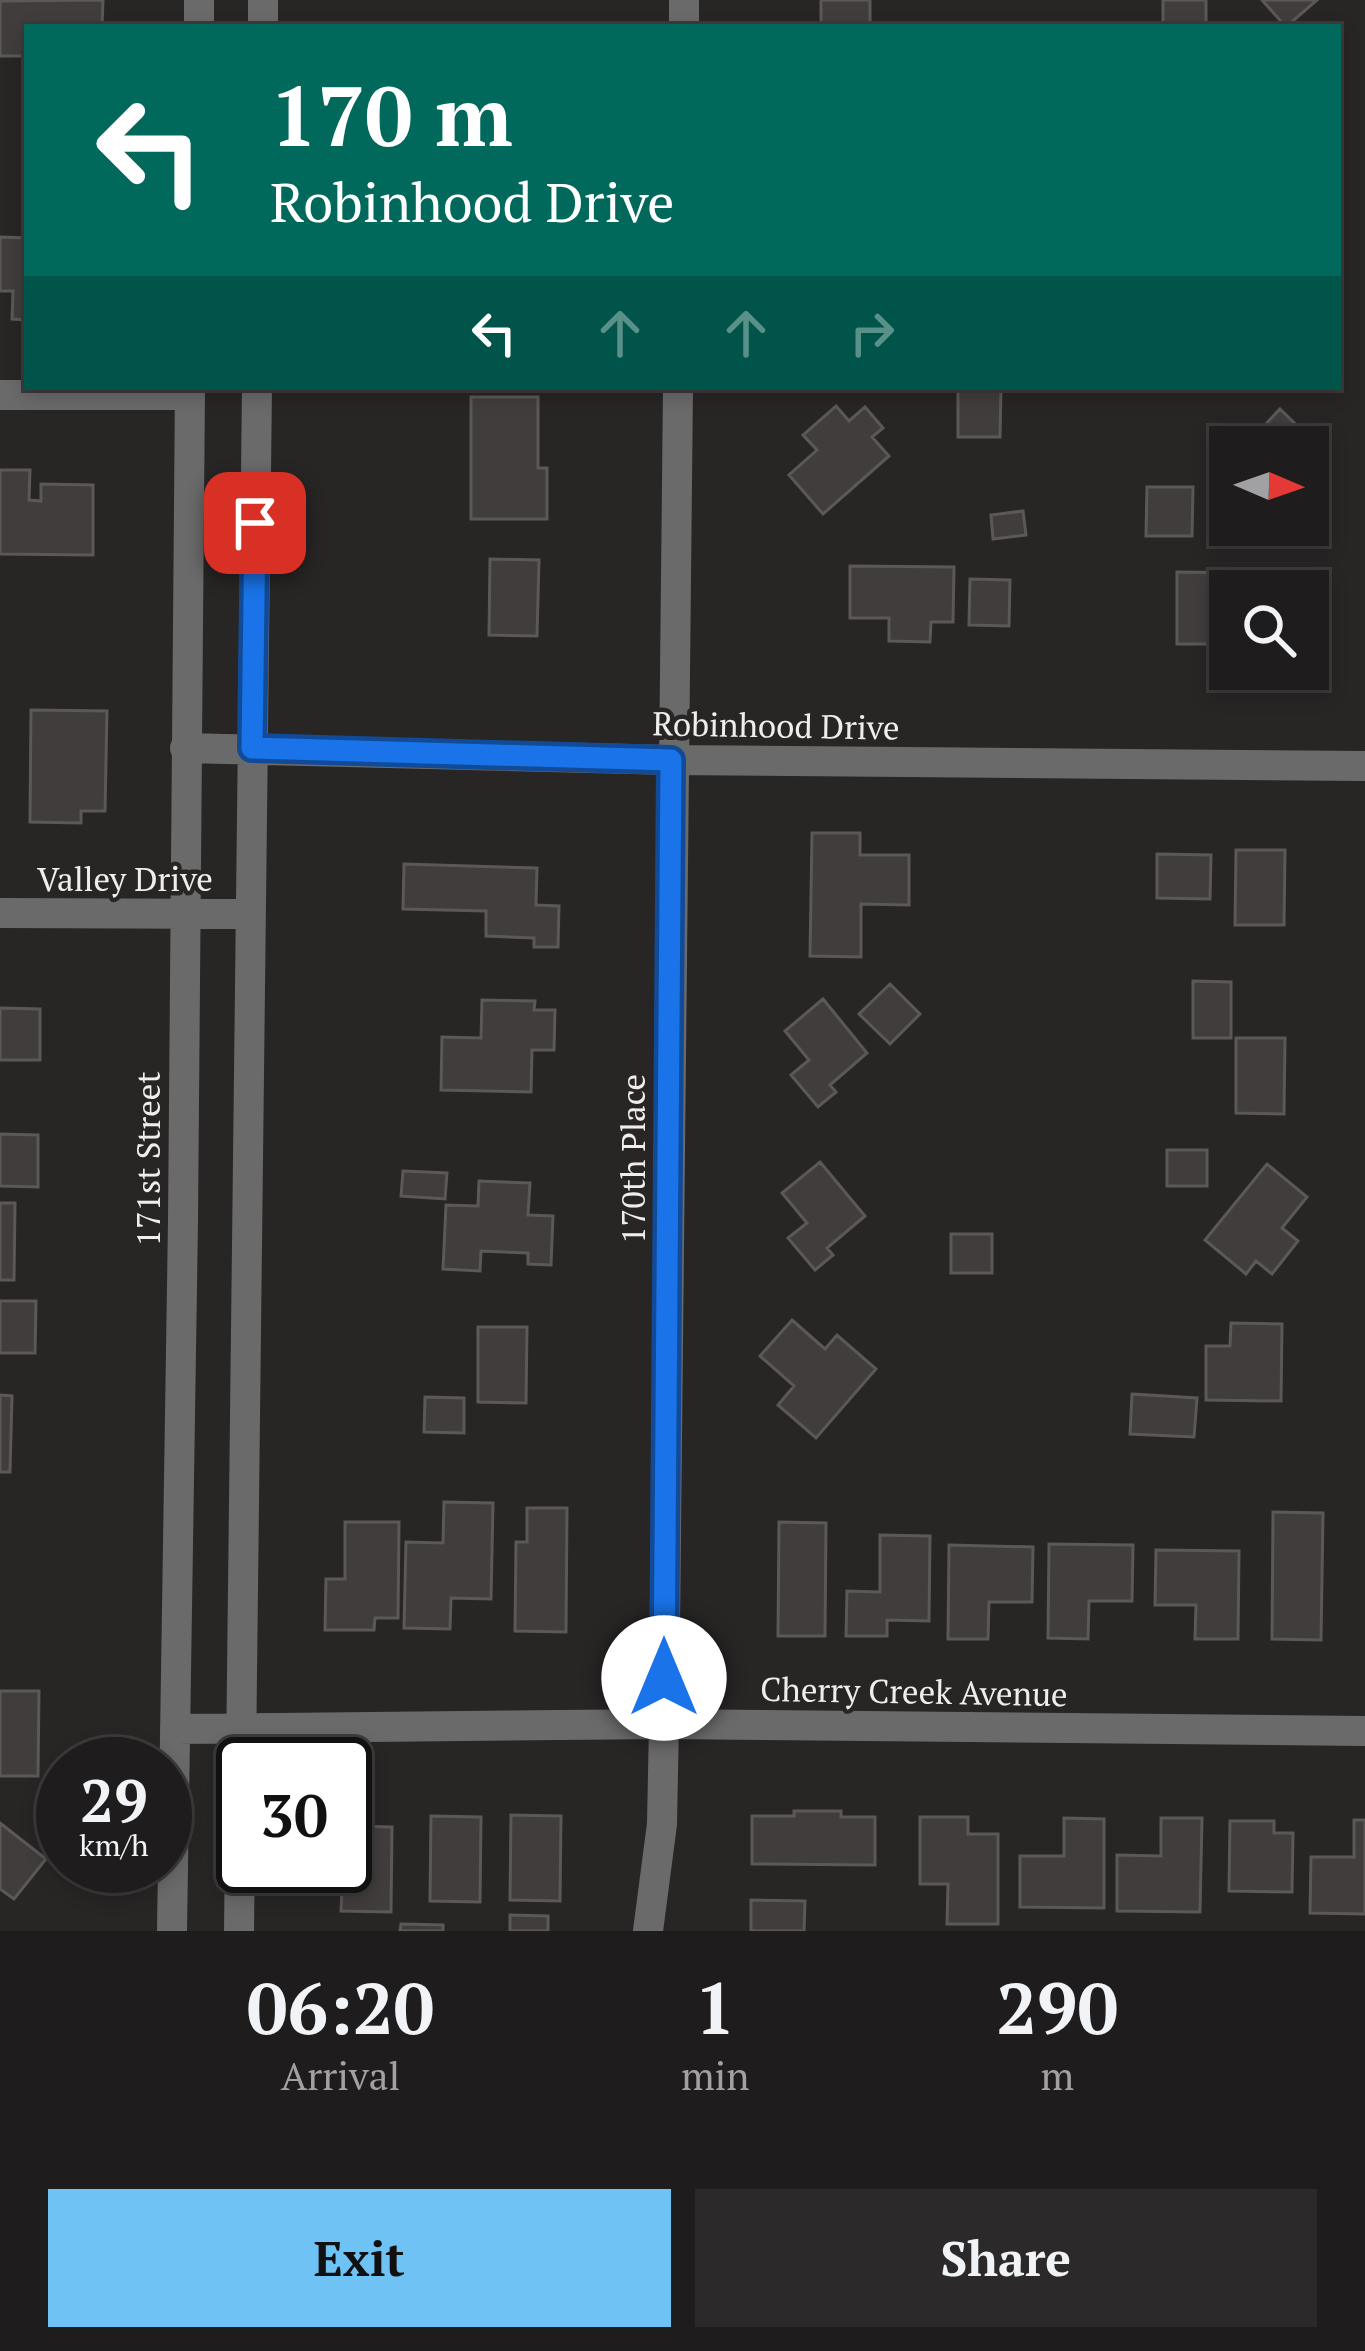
<!DOCTYPE html>
<html lang="en">
<head>
<meta charset="utf-8">
<style>
  body { margin:0; font-family:"PT Serif",serif; background:#2b2929; color:#f1f3f6; height:100vh; display:flex; flex-direction:column; font-size:45px; white-space:nowrap }
  * { box-sizing:border-box; margin:0 }
  p { font-size:39px; color:#a1a1a3 }
  .icon { flex:none; width:66px; height:66px; fill:none; stroke:currentColor; stroke-width:2; stroke-linecap:round; stroke-linejoin:round }
  .map { position:relative; height:1931px; overflow:hidden }
  .details { display:flex; flex-direction:column; background:#1e1c1c; flex:1 }
  .details>* { flex:none }
  .banner { position:absolute; left:24px; top:24px; width:1317px; height:366px; border-radius:0px; box-shadow:0 6px 18px #0003,0 0 0 3px #3c3a3b; background:#00695c; color:#fff; overflow:hidden }
  .needle { width:78px; rotate:92deg }
  .controls { position:absolute; left:1209px; top:426px; display:grid; gap:24px }
  .controls a { display:grid; place-items:center; width:120px; height:120px; border-radius:0px; background:#1e1c1c; box-shadow:0 6px 18px #0003,0 0 0 3px #3c3a3b; font-size:60px }
  .speed { position:absolute; left:36px; top:1737px; display:flex; gap:24px; font-size:60px; font-weight:700; text-align:center }
  .speed>* { display:grid; place-content:center; width:156px; height:156px; border-radius:50%; background:#1e1c1c; box-shadow:0 6px 18px #0003,0 0 0 3px #3c3a3b; line-height:1 }
  .speed small { font-size:30px; font-weight:400 }
  .speed .limit { border:6px solid #111; border-radius:18px; background:#fff; color:#111 }
  .pin { position:absolute; display:grid; place-items:center; width:102px; height:102px; color:#fff; margin:-51px; border-radius:24px; box-shadow:0 6px 18px #0006 }
  .me { position:absolute; width:132px; margin:-66px; rotate:0deg; stroke-linejoin:round; filter:drop-shadow(0 0 9px #0008) }
  .turn { display:flex; align-items:center; gap:42px; height:252px; padding:0 48px; font-size:54px }
  .turn .icon { width:156px; height:156px; stroke-width:2.5 }
  .turn b { display:block; font-size:84px; line-height:102px }
  .lanes { display:flex; align-items:center; height:114px; padding:0 48px; background:#0003; justify-content:center; gap:60px; direction:ltr }
  .lanes .off { opacity:.35 }
  .eta { display:flex; justify-content:space-evenly; align-items:center; height:204px; text-align:center }
  .eta b { font-size:72px; font-weight:800; line-height:84px }
  .action { display:flex; gap:24px; margin-top:auto; padding:24px 48px }
  .action a { flex:1; height:138px; border-radius:0px; background:#6fc2f4; color:#111; font-size:48px; font-weight:800; line-height:138px; text-align:center }
  .action a+a { background:#2b2929; color:#f1f3f6 }
  .map>svg:first-child { display:block }
  .building { fill:#403d3c; stroke:#5c5858; stroke-width:3 }
  .lines { fill:none; stroke-linecap:round; stroke-linejoin:round }
  .minor { stroke:#6b6a6a; stroke-width:30 }
  .route-casing { stroke:#114b97; stroke-width:30 }
  .route { stroke:#1a73e8; stroke-width:21 }
  .labels { text-anchor:middle; dominant-baseline:central; stroke-width:9; stroke-linejoin:round; paint-order:stroke }
  .street-label { font-size:33px; fill:#f0eeed; stroke:#282525 }
</style>
</head>
<body>
<div class="map">
<svg width="1365" height="1931" viewBox="0 0 1365 1931">
  <rect width="100%" height="100%" fill="#282525"/>
  <path class="building" d="M103 0 102 27H27V56H0V1Z
    M821 0H870V26L821 25Z
    M1163 0H1206V27H1163Z
    M1262 0H1317L1286 27Z
    M0 237 27 238V320L12 319 13 291H0Z
    M958 387H1001L1000 437H958Z
    M471 397H538V468H547V519H471Z
    M836 406 849 421 865 407 883 428 872 437 889 456 823 514 789 475 817 450 803 435Z
    M1280 409 1315 443 1308 451V447H1244Z
    M0 470H30L29 500 41 501V484L93 485V555L0 554Z
    M1147 487H1193L1192 536H1146Z
    M1023 511 1026 535 993 539 991 515Z
    M490 559 539 560 537 636 489 635Z
    M850 566 954 567 953 622H931L930 642 889 641V618H850Z
    M1177 572 1254 573V591H1230V623H1217V644H1177Z
    M1262 576 1308 578 1307 591H1261Z
    M970 579 1010 580 1009 626 969 625Z
    M31 710 107 711 105 811H81V823L30 822Z
    M812 833H860V855H909V905L861 904V957L810 956Z
    M1236 850H1285L1284 925H1235Z
    M1157 854 1211 855 1210 899 1157 898Z
    M404 864 537 868 536 905 559 906 558 947H534V938L486 936V911L403 909Z
    M1193 981 1231 982V1038H1193Z
    M890 984 920 1014 890 1044 859 1014Z
    M823 999 867 1053 830 1085 836 1092 818 1107 791 1075 809 1060 785 1031Z
    M482 1000 535 1001 534 1010H555L554 1050H532L531 1092 441 1090 442 1037 481 1038Z
    M0 1008 40 1009V1060H0Z
    M1236 1038H1285L1284 1114 1236 1113Z
    M0 1134 38 1135V1187L0 1186Z
    M1167 1150H1207V1186H1167Z
    M820 1162 865 1216 827 1248 833 1255 815 1270 788 1238 807 1223 782 1193Z
    M1267 1164 1307 1197 1282 1228 1298 1241 1272 1274 1256 1261 1246 1274 1205 1240Z
    M403 1171 447 1173 445 1199 401 1196Z
    M479 1181 530 1183 528 1215 553 1216 551 1265 528 1264V1253L481 1251 480 1271 443 1269 446 1205 478 1206Z
    M0 1203H15L14 1280H0Z
    M951 1234H992V1273H951Z
    M0 1301H36L35 1353H0Z
    M792 1320 825 1349 837 1335 876 1369 816 1438 778 1405 794 1386 760 1356Z
    M1231 1323 1282 1324 1281 1401 1206 1400V1346H1230Z
    M478 1327H527L526 1403 478 1402Z
    M1132 1394 1197 1398 1194 1437 1130 1434Z
    M0 1395 12 1396 10 1472H0Z
    M425 1397 464 1398V1433L424 1432Z
    M444 1502 493 1503 491 1599 451 1598 450 1629 404 1628 406 1542 443 1543Z
    M527 1508H567L566 1632 515 1631 516 1542H527Z
    M1273 1512 1323 1513 1321 1640 1272 1639Z
    M345 1522H399L398 1618H375L374 1630H325L326 1579H345Z
    M779 1522 826 1523 825 1636H778Z
    M880 1535 930 1536 929 1621 887 1620V1636H846L847 1591 880 1592Z
    M1049 1544 1133 1545 1132 1601H1089L1088 1639 1048 1638Z
    M949 1545 1033 1547 1032 1602H989L988 1639H948Z
    M1156 1550 1239 1551 1238 1639H1195L1196 1605H1155Z
    M0 1691H39L38 1776H0Z
    M794 1811H841V1817H875V1865L752 1864V1816H794Z
    M511 1815 561 1816 560 1901 510 1900Z
    M431 1816 481 1817 480 1902 430 1901Z
    M920 1817H968V1834H998V1924H947L948 1884H920Z
    M1064 1818 1104 1819V1908L1020 1907V1856H1064Z
    M1161 1818H1202L1200 1912 1117 1911V1855L1161 1856Z
    M1354 1820H1365V1914L1310 1913 1311 1857H1354Z
    M1230 1821H1274V1833H1293L1292 1892 1229 1891Z
    M0 1823 46 1859 14 1899 0 1889Z
    M345 1826 392 1827 391 1912 341 1911Z
    M751 1900 805 1901 804 1931H751Z
    M510 1915 548 1916V1931H510Z
    M401 1924 443 1925V1931H400Z"/>
  <g class="lines">
    <path class="minor" d="M199 27V0
      M263 27V0
      M684 27V0
      M0 395H189
      M185 748 671 760 1365 766
      M0 913 250 914
      M175 1729 664 1724 1365 1731
      M172 1931 183 1221 190 387
      M239 1931 257 387
      M648 1931 662 1824 664 1724 678 387"/>
  </g>
  <g class="lines">
    <g class="route-casing">
      <path id="route" d="M255 523 252 748 671 760 664 1678"/>
    </g>
    <use href="#route" class="route"/>
  </g>
  <g class="labels">
    <g class="street-label">
      <text transform="translate(776 725) rotate(1)">Robinhood Drive</text>
      <text x="125" y="878">Valley Drive</text>
      <text transform="translate(147 1159) rotate(-90)">171st Street</text>
      <text transform="translate(632 1159) rotate(-90)">170th Place</text>
      <text transform="translate(914 1691) rotate(1)">Cherry Creek Avenue</text>
    </g>
  </g>
</svg>
<div class="controls">
<a><svg class="needle" viewBox="-14 -14 28 28"><path d="M0-13l5 13h-10z" fill="#e53935"/><path d="M0 13l5-13h-10z" fill="#a1a1a3"/></svg></a>
<a><svg class="icon" aria-label="search" viewBox="0 0 24 24"><circle cx="10" cy="10" r="6"/><path d="M15 15l6 6"/></svg></a>
</div>
<div class="speed"><div>29<small>km/h</small></div><div class="limit">30</div></div>
<div class="pin" style="left:255px;top:523px;background:#d93025"><svg class="icon" aria-label="arrive" viewBox="0 0 24 24"><path d="M6 21V4h12l-3 4 3 4H6"/></svg></div>
<svg class="me" style="left:664px;top:1678px" viewBox="-20 -20 40 40"><circle r="19" fill="#fff"/><path d="M0-13L10 11 0 6-10 11z" fill="#1a73e8"/></svg>
<div class="banner">
<div class="turn"><svg class="icon" aria-label="left" viewBox="0 0 24 24"><path d="M17 20v-9H6M10 6l-5 5 5 5"/></svg><div><b>170 m</b>Robinhood Drive</div></div>
<div class="lanes"><svg class="icon" aria-label="left" viewBox="0 0 24 24"><path d="M17 20v-9H6M10 6l-5 5 5 5"/></svg><svg class="icon off" aria-label="ahead" viewBox="0 0 24 24"><path d="M12 20V5M6 11l6-6 6 6"/></svg><svg class="icon off" aria-label="ahead" viewBox="0 0 24 24"><path d="M12 20V5M6 11l6-6 6 6"/></svg><svg class="icon off" aria-label="right" viewBox="0 0 24 24"><path d="M7 20v-9h11M14 6l5 5-5 5"/></svg></div>
</div>
</div>
<section class="details">
<div class="eta">
<div><b>06:20</b><p>Arrival</p></div>
<div><b>1</b><p>min</p></div>
<div><b>290</b><p>m</p></div>
</div>
<div class="action"><a>Exit</a><a>Share</a></div>
</section>
</body>
</html>
